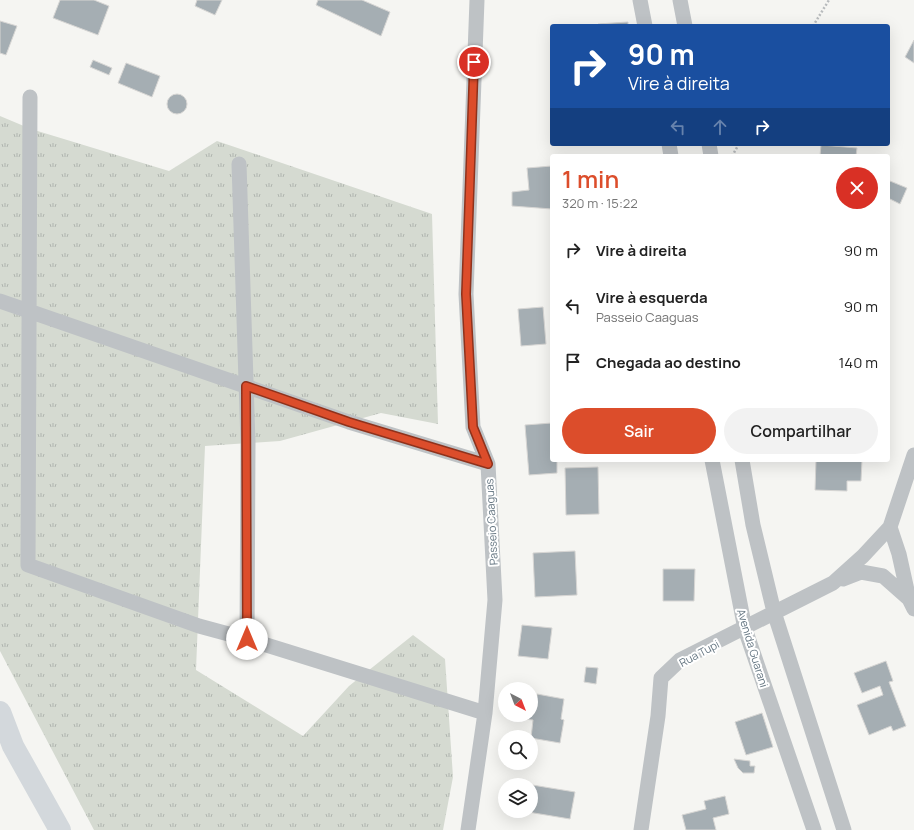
<!DOCTYPE html>
<html lang="pt">
<head>
<meta charset="utf-8">
<style>
  body { margin:0; font-family:Manrope,sans-serif; background:#f2f2f2; color:#222; height:100vh; display:flex; flex-direction:column; font-size:15px; white-space:nowrap }
  * { box-sizing:border-box; margin:0 }
  p { font-size:13px; color:#767676 }
  .icon { flex:none; width:22px; height:22px; fill:none; stroke:currentColor; stroke-width:2; stroke-linecap:round; stroke-linejoin:round }
  .map { position:relative; flex:1; overflow:hidden }
  .details { position:absolute; left:550px; top:154px; width:340px; height:308px; display:flex; flex-direction:column; background:#fff; border-radius:4px; box-shadow:0 4px 16px #0002 }
  .details>* { flex:none }
  .banner { position:absolute; left:550px; top:24px; width:340px; height:122px; border-radius:4px; box-shadow:0 4px 16px #0002; background:#1a4fa0; color:#fff; overflow:hidden }
  .needle { width:26px; rotate:138deg }
  .fabs { position:absolute; left:498px; top:682px; display:grid; gap:8px }
  .fabs a { display:grid; place-items:center; width:40px; height:40px; border-radius:50%; background:#fff; box-shadow:0 4px 16px #0002; font-size:20px }
  .pin { position:absolute; display:grid; place-items:center; width:34px; height:34px; color:#fff; margin:-17px; border:2px solid #fff; border-radius:50%; box-shadow:0 1px 4px #0007 }
  .me { position:absolute; width:44px; margin:-22px; rotate:0deg; stroke-linejoin:round; filter:drop-shadow(0 0 3px #0008) }
  .turn { display:flex; align-items:center; gap:14px; height:84px; padding:0 12px; font-size:18px }
  .turn .icon { width:52px; height:52px; stroke-width:2.5 }
  .turn b { display:block; font-size:28px; line-height:34px }
  .lanes { display:flex; align-items:center; height:38px; padding:0 12px; background:#0003; justify-content:center; gap:20px; direction:ltr }
  .lanes .off { opacity:.35 }
  .round { display:grid; place-items:center; flex:none; width:42px; height:42px; border-radius:21px; background:#f2f2f2 }
  .summary { display:flex; align-items:center; justify-content:space-between; height:68px; padding:0 12px }
  h1 { font-size:24px; font-weight:600; line-height:30px; color:#dc4d2b }
  .cta { display:flex; gap:8px; margin-top:auto; padding:8px 12px }
  .cta a { flex:1; height:46px; border-radius:24px; background:#dc4d2b; color:#fff; font-size:16px; font-weight:600; line-height:46px; text-align:center }
  .cta a+a { background:#f2f2f2; color:#222 }
  ul { padding:0; list-style:none }
  li { display:flex; align-items:center; gap:12px; height:56px; padding:0 12px }
  li div { flex:1 }
  li b { display:block; font-size:15px }
  li em { font-style:normal }
  .map>svg:first-child { display:block }
  .grass { fill:url(#grass-tufts) }
  .building { fill:#a5aeb3; stroke:#d7d6d4 }
  .lines { fill:none; stroke-linecap:round; stroke-linejoin:round }
  .path { stroke:#b8bbbd; stroke-width:2.5; stroke-dasharray:2 2; stroke-linecap:butt }
  .street { stroke:#bec2c5; stroke-width:15 }
  .primary { stroke:#d3d8dc; stroke-width:22 }
  .route-casing { stroke:#8f321c; stroke-width:10 }
  .route { stroke:#dc4d2b; stroke-width:7 }
  .labels { text-anchor:middle; dominant-baseline:central; stroke-width:4; stroke-linejoin:round; paint-order:stroke }
  .street-label { font-size:11px; fill:#657682; stroke:#fff }
</style>
</head>
<body>
<div class="map">
<svg width="914" height="830" viewBox="0 0 914 830">
  <defs>
    <pattern id="grass-tufts" width="24" height="20" patternUnits="userSpaceOnUse"><rect width="24" height="20" fill="#d5dad1"/><path d="M3 7l-1-3M5 7V3M7 7l1-3M15 17l-1-3M17 17v-4M19 17l1-3" fill="none" stroke="#b0b5af"/></pattern>
  </defs>
  <rect width="100%" height="100%" fill="#f5f5f2"/>
  <path class="grass" d="M0 116 31 129 169 171 217 141 432 214 438 424 381 413 280 441 205 446 196 670 303 736 349 686 413 635 445 659 453 777 443 830H94L0 651Z"/>
  <path class="building" d="M60 0H94L109 6 98 35 53 18Z
    M197 0H222L215 15 195 6Z
    M318 0H362L390 12 381 36 316 5Z
    M0 21 17 26 6 55 0 53Z
    M628 22V26H598V24Z
    M914 40V63L905 57Z
    M93 60 112 68 109 75 90 67Z
    M126 63 160 76 152 97 118 83Z
    M167 104a10 10 0 1 1 20 0a10 10 0 1 1-20 0Z
    M821 145 857 148 856 156H820Z
    M552 166V209L512 206V192L529 190 527 168Z
    M890 181 907 188 900 204 888 198V187Z
    M543 307 546 344 521 346 518 309Z
    M552 423V460H557V473L529 475 525 425Z
    M816 460H862L861 481H847V491L815 490Z
    M598 467 599 514 566 515 565 468Z
    M575 551 577 595 535 597 533 553Z
    M663 569H695L694 601H663Z
    M522 625 552 628 548 659 518 656Z
    M886 661 893 681 889 682 906 726 893 731 891 726 869 735 857 705 883 695 880 686 862 693 854 673Z
    M586 667 598 668 596 684 584 682Z
    M537 694 564 699 561 719 564 720 560 743 531 738 533 720 524 719 520 715H531V695L537 697Z
    M762 713 773 747 746 755 735 722Z
    M734 759 750 761V766H755L754 773H743L738 768Z
    M526 784 575 792 570 819 522 811H531V785Z
    M725 796 729 814 713 818 716 830H686L682 815 706 809 704 801Z"/>
  <g class="lines">
    <path class="path" d="M813 26 829 0
      M732 156 739 144"/>
    <path class="street" d="M640 0 645 26
      M680 0 685 26
      M30 97 28 565 199 626 247 639 485 713
      M669 144 671 156
      M709 144 711 156
      M239 164 248 443 247 639
      M0 301 349 422 488 464
      M914 455 890 527 899 554 909 599 914 609
      M712 460 745 629 814 830
      M742 460 753 525 774 612 844 830
      M843 579 861 572 883 576 909 599
      M468 830 485 713 495 600 488 464 473 427 466 294 477 0
      M641 830 658 716 661 678 680 660 833 583 863 556 890 527"/>
    <path class="primary" d="M0 712 13 746 60 830"/>
  </g>
  <g class="lines">
    <g class="route-casing">
      <path id="route" d="M247 639 246 386 349 422 488 464 473 427 466 294 474 62"/>
    </g>
    <use href="#route" class="route"/>
  </g>
  <g class="labels">
    <g class="street-label">
      <text transform="translate(491 522) rotate(-93)">Passeio Caaguas</text>
      <text transform="translate(753 648) rotate(73)">Avenida Guarani</text>
      <text transform="translate(699 653) rotate(-28)">Rua Tupi</text>
    </g>
  </g>
</svg>
<div class="fabs">
<a><svg class="needle" viewBox="-14 -14 28 28"><path d="M0-13l5 13h-10z" fill="#e53935"/><path d="M0 13l5-13h-10z" fill="#767676"/></svg></a>
<a><svg class="icon" aria-label="search" viewBox="0 0 24 24"><circle cx="10" cy="10" r="6"/><path d="M15 15l6 6"/></svg></a>
<a><svg class="icon" aria-label="layers" viewBox="0 0 24 24"><path d="M12 4l9 5-9 5-9-5zM3 14l9 5 9-5"/></svg></a>
</div>
<div class="pin" style="left:474px;top:62px;background:#d93025"><svg class="icon" aria-label="arrive" viewBox="0 0 24 24"><path d="M6 21V4h12l-3 4 3 4H6"/></svg></div>
<svg class="me" style="left:247px;top:639px" viewBox="-20 -20 40 40"><circle r="19" fill="#fff"/><path d="M0-13L10 11 0 6-10 11z" fill="#dc4d2b"/></svg>
<div class="banner">
<div class="turn"><svg class="icon" aria-label="right" viewBox="0 0 24 24"><path d="M7 20v-9h11M14 6l5 5-5 5"/></svg><div><b>90 m</b>Vire à direita</div></div>
<div class="lanes"><svg class="icon off" aria-label="left" viewBox="0 0 24 24"><path d="M17 20v-9H6M10 6l-5 5 5 5"/></svg><svg class="icon off" aria-label="ahead" viewBox="0 0 24 24"><path d="M12 20V5M6 11l6-6 6 6"/></svg><svg class="icon" aria-label="right" viewBox="0 0 24 24"><path d="M7 20v-9h11M14 6l5 5-5 5"/></svg></div>
</div>
<section class="details">
<div class="summary"><div><h1>1 min</h1><p>320 m · 15:22</p></div><a class="round" style="background:#d93025;color:#fff"><svg class="icon" aria-label="close" viewBox="0 0 24 24"><path d="M6 6l12 12M18 6L6 18"/></svg></a></div>
<ul>
<li><svg class="icon" aria-label="right" viewBox="0 0 24 24"><path d="M7 20v-9h11M14 6l5 5-5 5"/></svg><div><b>Vire à direita</b></div><em>90 m</em></li>
<li><svg class="icon" aria-label="left" viewBox="0 0 24 24"><path d="M17 20v-9H6M10 6l-5 5 5 5"/></svg><div><b>Vire à esquerda</b><p>Passeio Caaguas</p></div><em>90 m</em></li>
<li><svg class="icon" aria-label="arrive" viewBox="0 0 24 24"><path d="M6 21V4h12l-3 4 3 4H6"/></svg><div><b>Chegada ao destino</b></div><em>140 m</em></li>
</ul>
<div class="cta"><a>Sair</a><a>Compartilhar</a></div>
</section>
</div>
</body>
</html>
